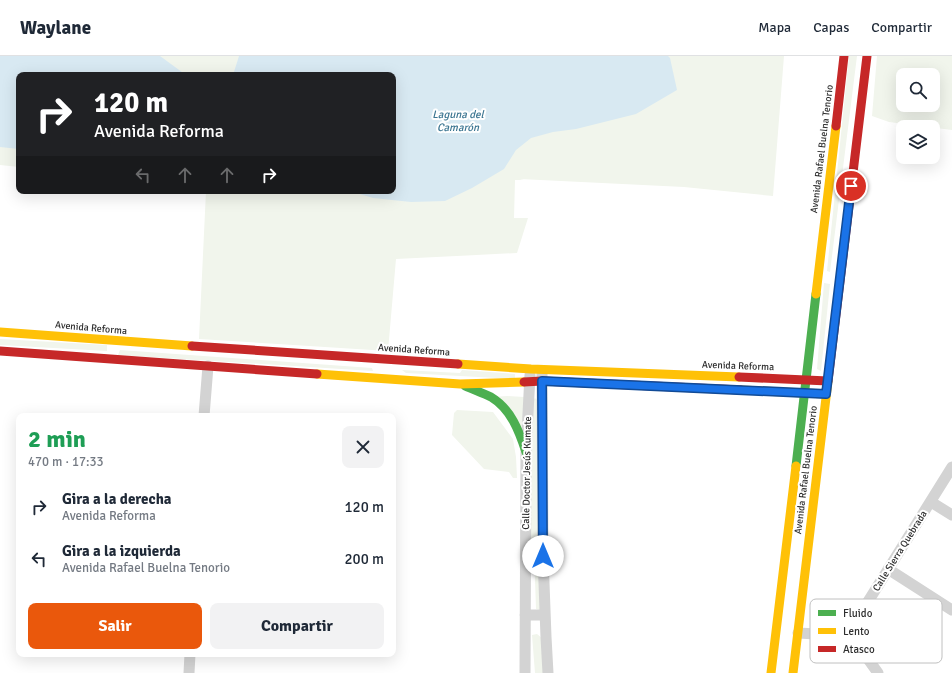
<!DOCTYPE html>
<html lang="es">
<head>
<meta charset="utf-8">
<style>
  body { margin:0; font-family:Signika,sans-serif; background:#f2f2f3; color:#1f2937; height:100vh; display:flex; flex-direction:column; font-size:15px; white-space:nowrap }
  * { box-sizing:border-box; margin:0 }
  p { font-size:13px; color:#747a83 }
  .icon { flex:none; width:22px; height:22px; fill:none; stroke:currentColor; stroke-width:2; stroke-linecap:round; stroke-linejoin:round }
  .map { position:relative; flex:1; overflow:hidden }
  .sheet { position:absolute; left:16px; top:357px; width:380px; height:244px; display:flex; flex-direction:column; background:#fff; border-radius:8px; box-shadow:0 4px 16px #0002 }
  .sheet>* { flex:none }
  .banner { position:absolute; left:16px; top:16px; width:380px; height:122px; border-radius:8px; box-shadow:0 4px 16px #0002; background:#202124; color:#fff; overflow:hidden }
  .fabs { position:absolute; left:896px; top:12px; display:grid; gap:8px }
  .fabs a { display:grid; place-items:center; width:44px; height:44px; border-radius:8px; background:#fff; box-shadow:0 4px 16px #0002; font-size:20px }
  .pin { position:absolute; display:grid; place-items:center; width:34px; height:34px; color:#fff; margin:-17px; border:2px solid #fff; border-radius:50%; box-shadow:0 1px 4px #0007 }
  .me { position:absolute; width:44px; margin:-22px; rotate:0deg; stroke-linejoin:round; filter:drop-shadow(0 0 3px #0008) }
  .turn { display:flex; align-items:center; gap:14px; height:84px; padding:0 12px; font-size:18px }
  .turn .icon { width:52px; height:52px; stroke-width:2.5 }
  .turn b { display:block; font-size:28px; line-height:34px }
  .lanes { display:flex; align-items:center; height:38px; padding:0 12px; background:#0003; justify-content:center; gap:20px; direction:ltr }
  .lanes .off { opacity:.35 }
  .round { display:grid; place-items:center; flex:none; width:42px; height:42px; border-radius:8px; background:#f2f2f3 }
  .overview { display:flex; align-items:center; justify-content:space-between; height:68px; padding:0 12px }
  h1 { font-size:24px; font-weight:700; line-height:30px; color:#1e9e55 }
  .action { display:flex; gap:8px; margin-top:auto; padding:8px 12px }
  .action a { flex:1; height:46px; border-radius:8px; background:#ea580c; color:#fff; font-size:16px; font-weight:700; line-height:46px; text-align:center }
  .action a+a { background:#f2f2f3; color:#1f2937 }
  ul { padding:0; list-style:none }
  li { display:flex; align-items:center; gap:12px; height:52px; padding:0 12px }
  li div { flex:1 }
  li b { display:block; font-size:15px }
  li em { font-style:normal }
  header { display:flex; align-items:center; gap:24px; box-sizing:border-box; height:56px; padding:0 20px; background:#fff; border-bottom:1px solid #e0e1e3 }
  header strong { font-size:19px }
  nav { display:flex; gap:22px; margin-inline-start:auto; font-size:14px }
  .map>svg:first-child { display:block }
  .green { fill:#f1f5ec; fill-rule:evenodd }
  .water { fill:#d8e9f2 }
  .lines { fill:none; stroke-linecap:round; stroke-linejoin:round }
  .street { stroke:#d3d3d3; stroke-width:11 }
  .fast { stroke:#4caf50; stroke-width:9 }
  .slow { stroke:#ffc107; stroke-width:9 }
  .jam { stroke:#c62828; stroke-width:9 }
  .route-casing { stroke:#114b97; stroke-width:10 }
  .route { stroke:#1a73e8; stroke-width:7 }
  .labels { text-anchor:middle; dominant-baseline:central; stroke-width:4; stroke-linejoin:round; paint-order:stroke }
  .street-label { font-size:10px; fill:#2e2e2e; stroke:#fff }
  .water-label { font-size:11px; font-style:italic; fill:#3b7591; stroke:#fff }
  .key { fill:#fff; stroke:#c0c0c0; stroke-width:1 }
  .key-label { font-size:11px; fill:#2e2e2e }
</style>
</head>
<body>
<header>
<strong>Waylane</strong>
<nav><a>Mapa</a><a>Capas</a><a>Compartir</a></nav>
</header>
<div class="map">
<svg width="952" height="617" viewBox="0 0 952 617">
  <rect width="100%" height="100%" fill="#fff"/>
  <path class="green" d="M0 0H784L773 140 684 131 520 123 524 124H515L514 162H528L517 197 396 203 388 295 199 283 206 135H393V19H19V111L0 109Z
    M849 0H857L830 216 827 215Z
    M877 0H952V74L889 66 872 60ZM903 19H933V49H903Z
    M824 227 830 228 821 315 817 313Z
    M0 283 107 289V295L0 289Z
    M120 294 372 312 373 315 118 299Z
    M402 314 460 317 462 314 515 318V323L406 317Z
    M507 340 524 341 525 376 493 341Z
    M535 342 537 344 540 554 536 553 534 494 529 484 532 345Z
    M457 354 493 356 513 383 516 401 517 422H513L509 416 484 413 452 379 454 357Z
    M537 578 543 583 545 617H535L532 579Z"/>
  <path class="water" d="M0 0H160L186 19H19V93L0 91Z
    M239 0H668L670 2 677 34 636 58 576 73 553 76 531 82 516 94 504 113 472 132 445 145 411 146 373 142 350 135H393V19H233Z"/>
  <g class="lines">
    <path class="street" d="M542 318 543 500 546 581 548 617
      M204 360 208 310
      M931 446 952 459
      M888 513 952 554
      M525 559H545
      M798 577 835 579 853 582 878 617
      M853 582 857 568 864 552 952 411
      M189 617 190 598
      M525 617 526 396 530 319"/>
    <path class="fast" d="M465 330C474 334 483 337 491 341 511 353 519 375 526 396
      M796 410 816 238"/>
    <path class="slow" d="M816 238 836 70
      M0 276 192 290
      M458 308 531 313 739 321
      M317 318 460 328 524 326
      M741 334 826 338
      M771 617 796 410
      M793 617 828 325"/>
    <path class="jam" d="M836 70 844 0
      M192 290 458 308
      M0 295 317 318
      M739 321 828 325
      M828 325 867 0
      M524 326 542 325 741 334"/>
  </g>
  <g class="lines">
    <g class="route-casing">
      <path id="route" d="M543 500 542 325 826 338 851 130"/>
    </g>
    <use href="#route" class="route"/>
  </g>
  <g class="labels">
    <g class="street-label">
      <text transform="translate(822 93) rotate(-83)">Avenida Rafael Buelna Tenorio</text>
      <text transform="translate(91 272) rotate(5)">Avenida Reforma</text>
      <text transform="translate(414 294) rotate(4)">Avenida Reforma</text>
      <text transform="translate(738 310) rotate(2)">Avenida Reforma</text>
      <text transform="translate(806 414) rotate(-83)">Avenida Rafael Buelna Tenorio</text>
      <text transform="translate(527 417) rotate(-89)">Calle Doctor Jesús Kumate</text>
      <text transform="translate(900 495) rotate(-58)">Calle Sierra Quebrada</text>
    </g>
    <g class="water-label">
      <text x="458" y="58">Laguna del<tspan x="458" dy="13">Camarón</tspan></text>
    </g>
  </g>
  <rect x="810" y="543" width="132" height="64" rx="6" class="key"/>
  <rect x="818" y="554" width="18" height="6" fill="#4caf50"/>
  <rect x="818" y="572" width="18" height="6" fill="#ffc107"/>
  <rect x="818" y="590" width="18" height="6" fill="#c62828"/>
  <g class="key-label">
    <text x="843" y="561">Fluido</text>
    <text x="843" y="579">Lento</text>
    <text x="843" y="597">Atasco</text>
  </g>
</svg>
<div class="fabs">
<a><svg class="icon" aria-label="search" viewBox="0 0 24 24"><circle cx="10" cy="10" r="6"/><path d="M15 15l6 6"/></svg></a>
<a><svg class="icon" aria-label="layers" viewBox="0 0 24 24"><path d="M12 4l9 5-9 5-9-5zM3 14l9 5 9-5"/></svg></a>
</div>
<div class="pin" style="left:851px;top:130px;background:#d93025"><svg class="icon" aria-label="arrive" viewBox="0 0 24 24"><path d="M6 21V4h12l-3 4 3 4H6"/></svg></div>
<svg class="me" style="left:543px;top:500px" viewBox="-20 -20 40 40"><circle r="19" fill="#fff"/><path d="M0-13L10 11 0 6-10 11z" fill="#1a73e8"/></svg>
<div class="banner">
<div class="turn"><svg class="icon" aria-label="right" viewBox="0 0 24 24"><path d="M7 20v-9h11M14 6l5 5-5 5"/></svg><div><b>120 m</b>Avenida Reforma</div></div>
<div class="lanes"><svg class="icon off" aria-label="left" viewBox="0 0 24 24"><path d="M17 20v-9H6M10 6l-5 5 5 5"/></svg><svg class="icon off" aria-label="ahead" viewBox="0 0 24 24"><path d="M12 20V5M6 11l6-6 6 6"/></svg><svg class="icon off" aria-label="ahead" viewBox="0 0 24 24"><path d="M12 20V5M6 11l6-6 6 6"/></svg><svg class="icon" aria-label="right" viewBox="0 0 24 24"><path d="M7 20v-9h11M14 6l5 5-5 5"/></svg></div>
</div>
<section class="sheet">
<div class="overview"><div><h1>2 min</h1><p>470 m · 17:33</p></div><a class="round"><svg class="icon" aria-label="close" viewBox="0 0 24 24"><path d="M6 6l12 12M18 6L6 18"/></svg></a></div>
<ul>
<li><svg class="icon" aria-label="right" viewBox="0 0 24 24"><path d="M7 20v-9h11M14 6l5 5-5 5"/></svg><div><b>Gira a la derecha</b><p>Avenida Reforma</p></div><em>120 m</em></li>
<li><svg class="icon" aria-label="left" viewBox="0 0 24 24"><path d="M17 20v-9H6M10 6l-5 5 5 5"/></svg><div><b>Gira a la izquierda</b><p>Avenida Rafael Buelna Tenorio</p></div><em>200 m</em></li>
</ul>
<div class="action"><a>Salir</a><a>Compartir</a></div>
</section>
</div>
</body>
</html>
